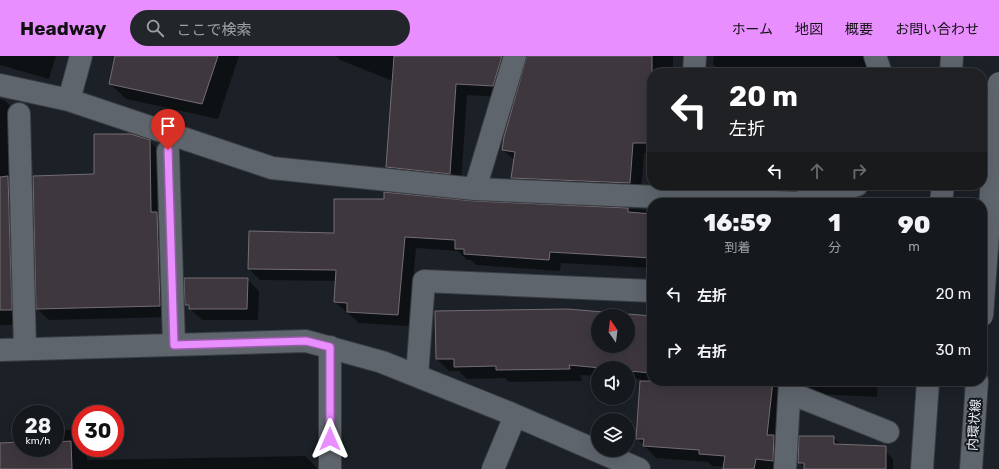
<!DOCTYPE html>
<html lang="ja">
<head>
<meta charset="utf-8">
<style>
  body { margin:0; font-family:Rubik,"Noto Sans JP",sans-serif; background:#22262a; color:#f1f3f6; height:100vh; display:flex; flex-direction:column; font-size:15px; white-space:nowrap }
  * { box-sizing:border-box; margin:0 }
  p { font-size:13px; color:#9da0a4 }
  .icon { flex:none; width:22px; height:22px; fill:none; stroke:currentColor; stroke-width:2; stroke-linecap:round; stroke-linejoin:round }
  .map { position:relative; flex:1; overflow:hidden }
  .sheet { position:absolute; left:647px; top:142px; width:340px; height:188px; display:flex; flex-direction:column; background:#15191d; border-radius:16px; box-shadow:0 4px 16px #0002,0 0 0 1px #34383b }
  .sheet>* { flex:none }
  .banner { position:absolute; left:647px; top:12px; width:340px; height:122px; border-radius:16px; box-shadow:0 4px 16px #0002,0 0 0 1px #34383b; background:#202124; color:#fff; overflow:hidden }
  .needle { width:26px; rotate:346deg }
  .controls { position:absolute; left:591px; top:253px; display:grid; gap:8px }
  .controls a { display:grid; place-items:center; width:44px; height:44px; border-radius:50%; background:#15191d; box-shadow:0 4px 16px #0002,0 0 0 1px #34383b; font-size:20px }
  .speed { position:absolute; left:12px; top:349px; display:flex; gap:8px; font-size:20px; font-weight:700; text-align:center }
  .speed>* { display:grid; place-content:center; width:52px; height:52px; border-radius:50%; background:#15191d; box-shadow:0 4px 16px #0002,0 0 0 1px #34383b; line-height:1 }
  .speed small { font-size:10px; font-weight:400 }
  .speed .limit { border:6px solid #d22; background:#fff; color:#111 }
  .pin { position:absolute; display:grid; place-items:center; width:34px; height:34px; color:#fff; margin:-41px -17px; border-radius:50% 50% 50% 0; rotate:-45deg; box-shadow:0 0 4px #0007 }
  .pin .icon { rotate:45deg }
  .me { position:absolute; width:44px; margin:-22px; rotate:0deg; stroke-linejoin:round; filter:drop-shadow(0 0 3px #0008) }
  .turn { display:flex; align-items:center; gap:14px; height:84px; padding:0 16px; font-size:18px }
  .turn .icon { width:52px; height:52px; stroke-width:2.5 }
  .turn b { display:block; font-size:28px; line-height:34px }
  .lanes { display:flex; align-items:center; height:38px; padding:0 16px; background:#0003; justify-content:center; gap:20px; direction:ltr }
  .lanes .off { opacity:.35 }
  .eta { display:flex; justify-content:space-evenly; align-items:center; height:68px; text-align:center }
  .eta b { font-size:24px; font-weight:800; line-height:28px }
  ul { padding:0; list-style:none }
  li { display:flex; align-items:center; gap:12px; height:56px; padding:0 16px }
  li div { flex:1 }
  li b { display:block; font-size:15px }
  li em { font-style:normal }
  header { display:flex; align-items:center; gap:24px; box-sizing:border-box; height:56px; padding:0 20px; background:#e88eff; color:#111 }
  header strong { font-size:19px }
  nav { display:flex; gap:22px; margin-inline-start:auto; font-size:14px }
  .search { width:280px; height:36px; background:#22262a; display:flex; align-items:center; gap:10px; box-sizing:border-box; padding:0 14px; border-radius:22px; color:#9da0a4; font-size:15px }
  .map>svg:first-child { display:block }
  .shadow { fill:#0007 }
  .building { fill:#3e383e; stroke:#746d74; fill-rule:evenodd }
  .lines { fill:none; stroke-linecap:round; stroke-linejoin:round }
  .minor-casing { stroke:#393d42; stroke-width:24 }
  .tertiary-casing { stroke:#393d42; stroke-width:24 }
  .minor { stroke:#5f656d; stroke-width:22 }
  .tertiary { stroke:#5f656d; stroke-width:22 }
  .tertiary-bridge-casing { stroke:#393d42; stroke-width:24; stroke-linecap:butt }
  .tertiary-bridge { stroke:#5f656d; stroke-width:22 }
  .route-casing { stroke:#975ca6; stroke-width:10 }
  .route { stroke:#e88eff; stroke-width:7 }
  .labels { text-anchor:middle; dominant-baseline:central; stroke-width:4; stroke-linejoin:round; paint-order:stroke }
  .street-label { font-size:13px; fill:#edf1f5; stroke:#13181e }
</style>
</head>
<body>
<header>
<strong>Headway</strong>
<div class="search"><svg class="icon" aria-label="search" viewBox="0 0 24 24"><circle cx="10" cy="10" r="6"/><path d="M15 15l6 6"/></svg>ここで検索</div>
<nav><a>ホーム</a><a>地図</a><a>概要</a><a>お問い合わせ</a></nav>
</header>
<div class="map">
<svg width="999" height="413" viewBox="0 0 999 413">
  <rect width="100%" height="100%" fill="#1c2127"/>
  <path class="shadow" d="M0 0H56L49 23 0 9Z
    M117 0H239L218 63 126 43 110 28Z
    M336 0H507L504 41 467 39 461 129 399 122 387 111 393 25 340 4Z
    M528 0H673V17H652V97H644L641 138 523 133 512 122 515 105 503 94Z
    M714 0H881L875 17H722L713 8Z
    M0 43 4 44 16 55 20 269H0Z
    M150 85 161 97 171 261 49 264 37 253Z
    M732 129H810L812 143 743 142 732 131Z
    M474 146 652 154V212L561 207 560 215 476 209 471 204H467L458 195 416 192 409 270 359 267 335 246 337 225 260 224 249 213 335 178Z
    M247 223 259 235 258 264H202L186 249Z
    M436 256 625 260H598V290H628V260L652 263V325H800L785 413H724V411L712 410 708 406 656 402 638 383 641 323 628 322V312H598V320L580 319 582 325 509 326 505 322 467 323 459 315H449L437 303Z
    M878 325 877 341 816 338 803 325Z
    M55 374H70L81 384V392H87V404L305 400 318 413H0V388L21 387V392H55Z
    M833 381 842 390 881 391 893 403V413H805L799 406Z"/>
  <path class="building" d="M115 0H218L202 48 109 28Z
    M394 0H502L493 30 456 28 450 118 386 111Z
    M527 0H652V87H633L630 127 511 122 515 96 502 94 504 81Z
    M94 78H131L150 84 151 156H157L160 250 36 253 33 120 94 118Z
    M8 120 12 254H0V121Z
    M384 136 474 145 628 152V156L652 158V202L550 196 549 204 464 198V193H455V184L405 181 398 259 347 256V247L334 246 336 214 248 213 249 175 334 177V143H384Z
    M184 222H248L247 253H189V249H185Z
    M567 253 652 260V317L628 315V312H601L569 309 570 313 496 314V310L454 311V303H436L435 255ZM598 260H628V290H598Z
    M640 325H773L767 379H774L773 405 756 403 754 413H723L725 400 699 398V394L643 390 644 383H636Z
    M799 380H834V388L886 390V413H804V407H798Z
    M71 385 72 413H0V387L21 386V392H55V386Z"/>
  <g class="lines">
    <g class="minor-casing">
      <path id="minor" d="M875 0 881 17
        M694 17 695 0
        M0 29 69 44 272 112 475 133 797 147 857 129
        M69 44 81 0
        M19 58 25 293
        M168 95 174 289
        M475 133 515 0
        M0 294 306 285 382 306 512 358 639 413
        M417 320 424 225 652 235
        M790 337 888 376
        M330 413V291
        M493 413 515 360
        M785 413 790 325"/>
    </g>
    <g class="tertiary-casing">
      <path id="tertiary" d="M951 17 952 0
        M941 147 943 129
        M922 413 928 325
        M971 413 977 325"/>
    </g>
    <use href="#minor" class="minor"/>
    <use href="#tertiary" class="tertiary"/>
    <g class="tertiary-bridge-casing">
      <path id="tertiary-bridge" d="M982 260 999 27"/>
    </g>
    <use href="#tertiary-bridge" class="tertiary-bridge"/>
  </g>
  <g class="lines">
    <g class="route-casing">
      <path id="route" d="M168 94 174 289 306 285 330 291V383"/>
    </g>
    <use href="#route" class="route"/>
  </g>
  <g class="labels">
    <g class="street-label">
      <text transform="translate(974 369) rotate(-86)">内環状線</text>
    </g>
  </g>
</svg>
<div class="controls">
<a><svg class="needle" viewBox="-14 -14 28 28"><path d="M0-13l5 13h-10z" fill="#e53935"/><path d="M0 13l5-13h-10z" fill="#9da0a4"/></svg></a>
<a><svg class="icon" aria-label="sound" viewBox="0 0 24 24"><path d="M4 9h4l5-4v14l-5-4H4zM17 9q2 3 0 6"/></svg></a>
<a><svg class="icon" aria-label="layers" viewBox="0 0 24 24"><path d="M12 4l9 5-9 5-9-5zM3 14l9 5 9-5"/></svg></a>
</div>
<div class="speed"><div>28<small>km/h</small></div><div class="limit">30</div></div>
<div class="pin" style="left:168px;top:94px;background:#d93025"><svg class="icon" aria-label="arrive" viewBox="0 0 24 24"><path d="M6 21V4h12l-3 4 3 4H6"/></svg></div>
<svg class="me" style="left:330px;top:383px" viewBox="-20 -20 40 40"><path d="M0-17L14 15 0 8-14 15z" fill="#e88eff" stroke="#fff" stroke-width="4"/></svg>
<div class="banner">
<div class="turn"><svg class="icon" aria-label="left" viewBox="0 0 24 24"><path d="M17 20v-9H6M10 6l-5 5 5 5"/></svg><div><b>20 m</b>左折</div></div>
<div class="lanes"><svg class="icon" aria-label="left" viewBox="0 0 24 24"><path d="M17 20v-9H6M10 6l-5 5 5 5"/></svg><svg class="icon off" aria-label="ahead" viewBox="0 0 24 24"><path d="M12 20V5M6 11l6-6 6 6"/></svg><svg class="icon off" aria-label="right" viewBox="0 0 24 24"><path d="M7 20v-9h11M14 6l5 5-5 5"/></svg></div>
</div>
<section class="sheet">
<div class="eta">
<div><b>16:59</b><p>到着</p></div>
<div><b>1</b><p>分</p></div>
<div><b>90</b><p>m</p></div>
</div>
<ul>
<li><svg class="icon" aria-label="left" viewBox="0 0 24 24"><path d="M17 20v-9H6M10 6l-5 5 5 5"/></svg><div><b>左折</b></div><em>20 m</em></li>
<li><svg class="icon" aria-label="right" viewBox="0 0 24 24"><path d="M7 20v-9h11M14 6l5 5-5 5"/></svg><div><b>右折</b></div><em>30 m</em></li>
</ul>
</section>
</div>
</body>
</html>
